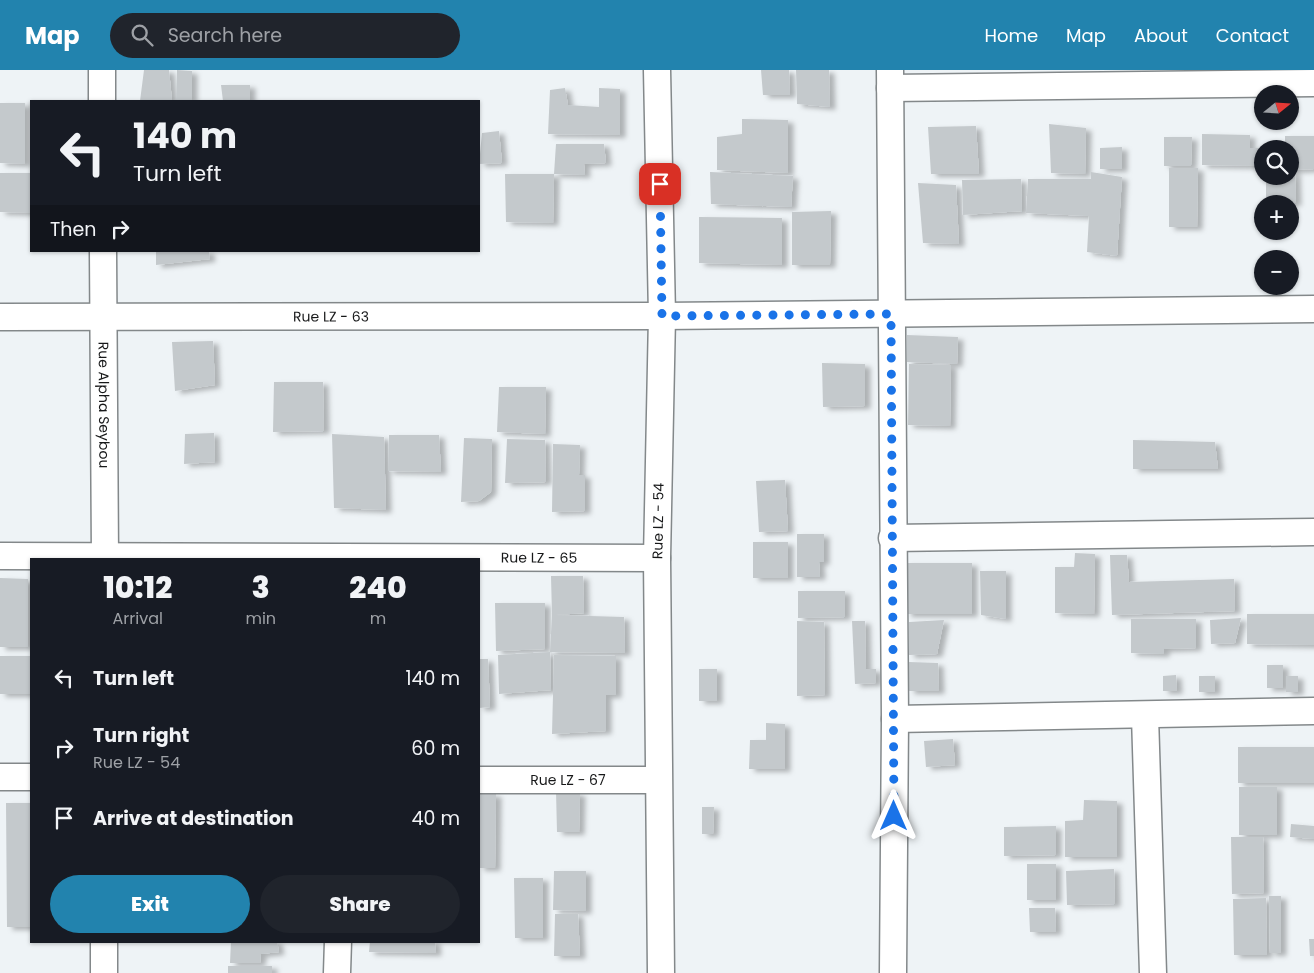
<!DOCTYPE html>
<html lang="en">
<head>
<meta charset="utf-8">
<style>
  body { margin:0; font-family:Poppins,sans-serif; background:#20242c; color:#f1f3f6; height:100vh; display:flex; flex-direction:column; font-size:19px; white-space:nowrap }
  * { box-sizing:border-box; margin:0 }
  p { font-size:16px; color:#9ea1a6 }
  .icon { flex:none; width:28px; height:28px; fill:none; stroke:currentColor; stroke-width:2; stroke-linecap:round; stroke-linejoin:round }
  .map { position:relative; flex:1; overflow:hidden }
  .panel { position:absolute; left:30px; top:488px; width:450px; height:385px; display:flex; flex-direction:column; background:#171b24; border-radius:0px; box-shadow:0 1px 4px #0004 }
  .panel>* { flex:none }
  .top-card { position:absolute; left:30px; top:30px; width:450px; height:152px; border-radius:0px; box-shadow:0 1px 4px #0004; background:#171b24; color:#f1f3f6; overflow:hidden }
  .needle { width:32px; rotate:72deg }
  .tools { position:absolute; left:1254px; top:15px; display:grid; gap:10px }
  .tools a { display:grid; place-items:center; width:45px; height:45px; border-radius:50%; background:#171b24; box-shadow:0 1px 4px #0004; font-size:25px }
  .pin { position:absolute; display:grid; place-items:center; width:42px; height:42px; color:#fff; margin:-21px; border-radius:10px; box-shadow:0 2px 8px #0006 }
  .me { position:absolute; width:55px; margin:-28px; rotate:0deg; stroke-linejoin:round; filter:drop-shadow(0 0 4px #0008) }
  .turn { display:flex; align-items:center; gap:18px; height:105px; padding:0 20px; font-size:22px }
  .turn .icon { width:65px; height:65px; stroke-width:2.5 }
  .turn b { display:block; font-size:35px; line-height:42px }
  .then { display:flex; align-items:center; height:48px; padding:0 20px; background:#0003; gap:10px; font-size:19px }
  .eta { display:flex; justify-content:space-evenly; align-items:center; height:85px; text-align:center }
  .eta b { font-size:30px; font-weight:800; line-height:35px }
  .cta { display:flex; gap:10px; margin-top:auto; padding:10px 20px }
  .cta a { flex:1; height:58px; border-radius:30px; background:#2283ae; color:#fff; font-size:20px; font-weight:800; line-height:58px; text-align:center }
  .cta a+a { background:#20242c; color:#f1f3f6 }
  ul { padding:0; list-style:none }
  li { display:flex; align-items:center; gap:15px; height:70px; padding:0 20px }
  li div { flex:1 }
  li b { display:block; font-size:19px }
  li em { font-style:normal }
  header { display:flex; align-items:center; gap:30px; box-sizing:border-box; height:70px; padding:0 25px; background:#2283ae; color:#fff }
  header strong { font-size:24px }
  nav { display:flex; gap:28px; margin-inline-start:auto; font-size:18px }
  .search { width:350px; height:45px; background:#20242c; display:flex; align-items:center; gap:12px; box-sizing:border-box; padding:0 18px; border-radius:28px; color:#9ea1a6; font-size:19px }
  .map>svg:first-child { display:block }
  .building { fill:#c4c9cc; filter:url(#shadow) }
  .lines { fill:none; stroke-linecap:round; stroke-linejoin:round }
  .minor-casing { stroke:#83888a; stroke-width:29 }
  .minor { stroke:#fff; stroke-width:26 }
  .route { stroke:#1a73e8; stroke-width:9; stroke-dasharray:0 16.2 }
  .labels { text-anchor:middle; dominant-baseline:central; stroke-width:4.5; stroke-linejoin:round; paint-order:stroke }
  .street-label { font-size:14px; fill:#171819; stroke:#fff }
</style>
</head>
<body>
<header>
<strong>Map</strong>
<div class="search"><svg class="icon" aria-label="search" viewBox="0 0 24 24"><circle cx="10" cy="10" r="6"/><path d="M15 15l6 6"/></svg>Search here</div>
<nav><a>Home</a><a>Map</a><a>About</a><a>Contact</a></nav>
</header>
<div class="map">
<svg width="1314" height="903" viewBox="0 0 1314 903">
  <defs>
    <filter id="shadow"><feDropShadow dx="5.5" dy="3" stdDeviation="2.5" flood-color="#0004"/></filter>
  </defs>
  <rect width="100%" height="100%" fill="#eef3f6"/>
  <path class="building" d="M144 0H169L172 31H140Z
    M177 0 192 1V30H176Z
    M761 0H789L790 25H763Z
    M796 0H829L830 37 797 34Z
    M221 15H250V31H223Z
    M565 18 568 35 599 37V18L620 19V65L548 64 550 20Z
    M0 33H25V94L0 93Z
    M742 49 788 50V103L717 100V67L742 64Z
    M1049 54 1086 58 1085 104 1051 103Z
    M976 56 979 104H931L928 57Z
    M499 61 502 93 479 94 482 63Z
    M1202 64 1250 65V78H1262V96L1202 95Z
    M1285 66H1314V99L1290 100V79H1285Z
    M1164 67H1192L1191 96H1164Z
    M556 74H604L606 93 584 94 585 105 554 104Z
    M1122 77V99H1100V78Z
    M1169 98H1198L1197 157H1169Z
    M1290 101H1295L1296 133H1266V106H1290Z
    M710 102 793 106 791 137 711 134Z
    M1091 102 1122 107 1117 186 1087 182 1089 146 1026 143 1028 109H1091Z
    M0 103H31V143L0 142Z
    M505 104H554L553 153 506 152Z
    M1021 109 1022 141 963 145 962 110Z
    M918 113 956 115 959 174 923 173Z
    M831 141 830 195H792V142Z
    M699 147 782 148V195L699 193Z
    M156 181H209L210 189 156 195Z
    M907 265 958 267 957 294 907 292Z
    M213 271 215 315 175 321 172 272Z
    M822 293 865 294V336L823 337Z
    M909 294 951 295 950 356 908 355Z
    M274 312H323L324 361 273 362Z
    M499 317H546L545 364 497 362Z
    M214 363 215 392 184 394 185 364Z
    M332 364 384 367 386 440 334 438Z
    M389 365H439L441 402 388 401Z
    M464 368 492 369 491 422 479 431 461 432Z
    M507 369 545 370 546 412 505 413Z
    M1133 370 1215 372 1218 399H1133Z
    M553 374 580 375 579 405H585V441L552 442Z
    M785 410 788 461 759 462 756 411Z
    M797 464H824V492H819L820 507H797Z
    M753 472H788V508H753Z
    M1075 483 1095 484 1094 544 1055 543V497H1074Z
    M1110 485H1127L1129 512 1234 509 1235 541 1112 545Z
    M906 493H972V544H906Z
    M980 501H1006V549L981 545Z
    M551 506H583L584 543 556 545 624 547 625 583 550 582 552 545Z
    M0 508 28 509V577H0Z
    M798 521H845V547L798 548Z
    M495 533H545V579L496 581Z
    M1247 544H1314V575L1247 574Z
    M1241 548 1235 573 1211 574 1210 550Z
    M1131 549H1196V578L1164 579V572V584L1131 583Z
    M944 550 937 584 909 585V552Z
    M797 551 824 552 825 625 797 626Z
    M852 551H865L866 599H876V613L855 614Z
    M550 582 551 620 499 624 498 585Z
    M554 585 616 586V625H606V661L552 664Z
    M0 586H31V624H0Z
    M479 589H488L490 637 479 638Z
    M909 592 938 593 939 621H909Z
    M1267 595H1283V618H1267Z
    M699 599H717V631H699Z
    M1176 605 1177 621H1163V606Z
    M1199 606H1215V622H1199Z
    M1286 606H1298V622H1286Z
    M766 653 785 654V699H749L750 670H766Z
    M953 669 955 695 926 697 924 671Z
    M1238 677H1314V713H1238Z
    M1239 717H1277V765H1239Z
    M556 721 580 723 579 762H557Z
    M479 723 496 724 495 798H479Z
    M1084 730 1117 731V787H1065V751L1083 750Z
    M6 733H31V857H7Z
    M702 737H714L713 764H702Z
    M1291 754 1314 756V769L1290 767Z
    M1056 756V785L1004 786V757Z
    M1231 767H1263L1264 823 1232 824Z
    M1027 794H1056V830H1027Z
    M1114 799 1115 834 1067 835 1066 801Z
    M554 801H586V841L553 840Z
    M514 808H543V868H515Z
    M1269 826H1281V883H1270Z
    M1266 828 1267 885H1234L1233 829Z
    M1029 838H1055L1056 862H1030Z
    M555 844H578L580 886H554Z
    M1309 869H1314V886H1310Z
    M231 871H277L279 882 261 884 260 893H230Z
    M370 871H435L436 883 369 882Z
    M228 896H272V903H228Z"/>
  <g class="lines">
    <g class="minor-casing">
      <g id="minor">
        <path d="M102 0V31"/>
        <path d="M657 0 662 246 657 488 661 903"/>
        <path d="M890 0 895 649 893 903"/>
        <path d="M890 18 1314 13"/>
        <path id="s1" d="M103 181 105 489"/>
        <path id="s2" d="M0 247 662 246 1314 239"/>
        <path d="M892 468 1314 462"/>
        <path id="s3" d="M0 486 657 488"/>
        <path d="M1145 646 1153 903"/>
        <path d="M895 649 1314 641"/>
        <path d="M0 707H31"/>
        <path id="s4" d="M479 710H658"/>
        <path d="M104 903V871"/>
        <path d="M337 903 338 871"/>
      </g>
    </g>
    <use href="#minor" class="minor"/>
  </g>
  <g class="lines">
    <path class="route" d="M660 114 662 246 891 244 894 746"/>
  </g>
  <g class="labels">
    <g class="street-label">
      <text stroke="none"><textPath href="#s2" startOffset="331">Rue LZ - 63</textPath></text>
      <text stroke="none"><textPath href="#s1" startOffset="154">Rue Alpha Seybou</textPath></text>
      <text transform="translate(658 451) rotate(-89)">Rue LZ - 54</text>
      <text stroke="none"><textPath href="#s3" startOffset="539">Rue LZ - 65</textPath></text>
      <text stroke="none"><textPath href="#s4" startOffset="89">Rue LZ - 67</textPath></text>
    </g>
  </g>
</svg>
<div class="tools">
<a><svg class="needle" viewBox="-14 -14 28 28"><path d="M0-13l5 13h-10z" fill="#e53935"/><path d="M0 13l5-13h-10z" fill="#9ea1a6"/></svg></a>
<a><svg class="icon" aria-label="search" viewBox="0 0 24 24"><circle cx="10" cy="10" r="6"/><path d="M15 15l6 6"/></svg></a>
<a>+</a>
<a>−</a>
</div>
<div class="pin" style="left:660px;top:114px;background:#d93025"><svg class="icon" aria-label="arrive" viewBox="0 0 24 24"><path d="M6 21V4h12l-3 4 3 4H6"/></svg></div>
<svg class="me" style="left:894px;top:746px" viewBox="-20 -20 40 40"><path d="M0-17L14 15 0 8-14 15z" fill="#1a73e8" stroke="#fff" stroke-width="4"/></svg>
<div class="top-card">
<div class="turn"><svg class="icon" aria-label="left" viewBox="0 0 24 24"><path d="M17 20v-9H6M10 6l-5 5 5 5"/></svg><div><b>140 m</b>Turn left</div></div>
<div class="then">Then<svg class="icon" aria-label="right" viewBox="0 0 24 24"><path d="M7 20v-9h11M14 6l5 5-5 5"/></svg></div>
</div>
<section class="panel">
<div class="eta">
<div><b>10:12</b><p>Arrival</p></div>
<div><b>3</b><p>min</p></div>
<div><b>240</b><p>m</p></div>
</div>
<ul>
<li><svg class="icon" aria-label="left" viewBox="0 0 24 24"><path d="M17 20v-9H6M10 6l-5 5 5 5"/></svg><div><b>Turn left</b></div><em>140 m</em></li>
<li><svg class="icon" aria-label="right" viewBox="0 0 24 24"><path d="M7 20v-9h11M14 6l5 5-5 5"/></svg><div><b>Turn right</b><p>Rue LZ - 54</p></div><em>60 m</em></li>
<li><svg class="icon" aria-label="arrive" viewBox="0 0 24 24"><path d="M6 21V4h12l-3 4 3 4H6"/></svg><div><b>Arrive at destination</b></div><em>40 m</em></li>
</ul>
<div class="cta"><a>Exit</a><a>Share</a></div>
</section>
</div>
</body>
</html>
